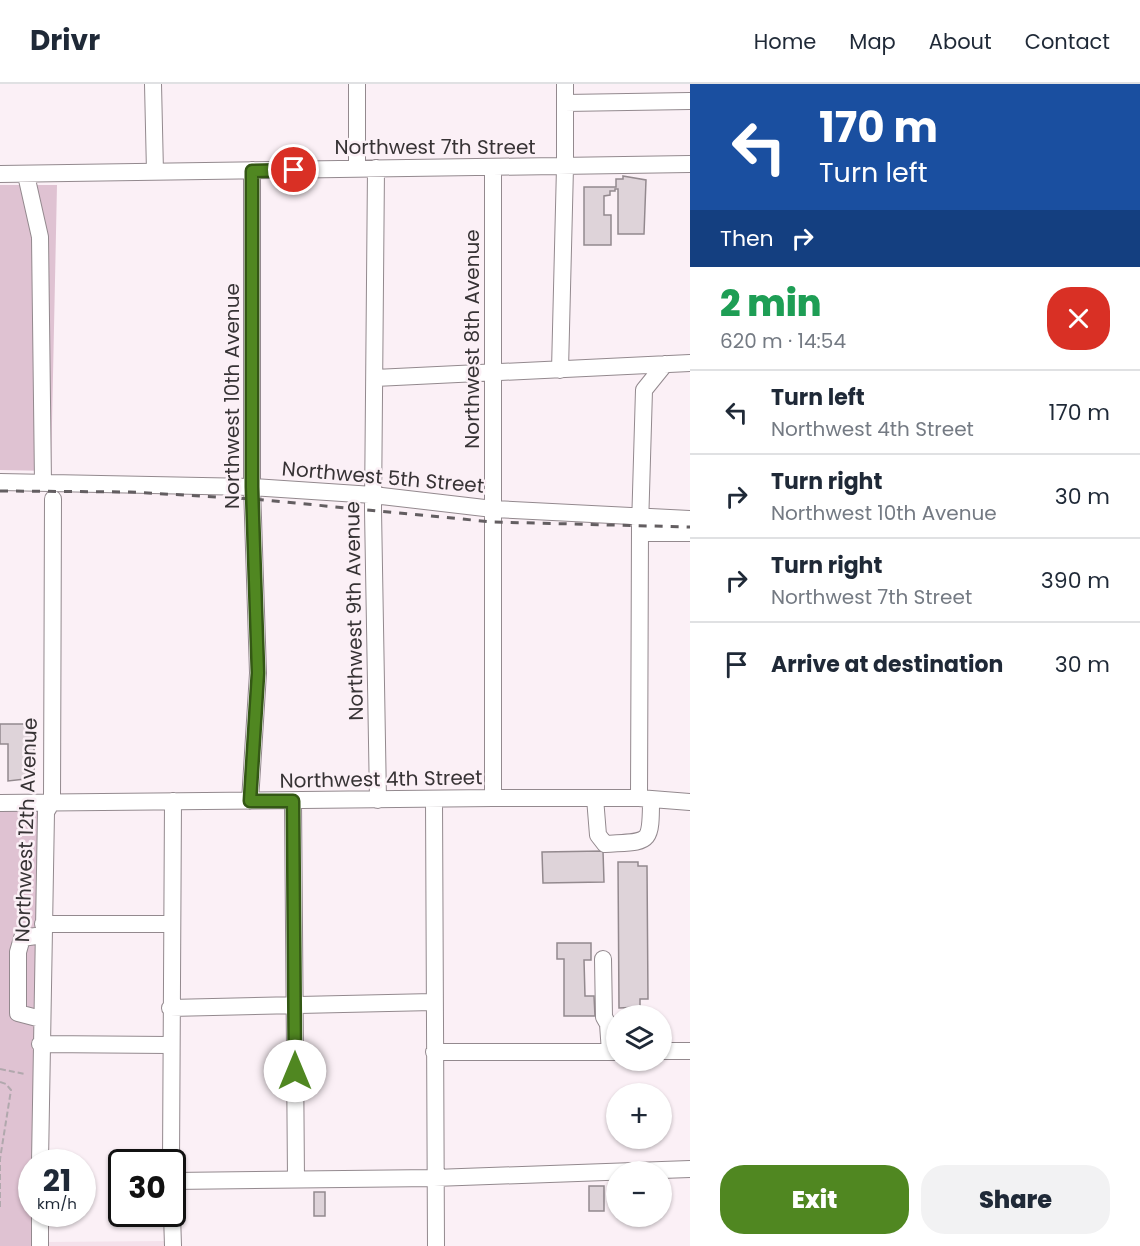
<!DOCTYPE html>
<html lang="en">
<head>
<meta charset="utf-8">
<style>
  body { margin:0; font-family:Poppins,sans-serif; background:#f2f2f3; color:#1f2937; height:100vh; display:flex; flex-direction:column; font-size:22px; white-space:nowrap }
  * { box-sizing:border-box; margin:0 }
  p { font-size:20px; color:#747a83 }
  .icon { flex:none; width:33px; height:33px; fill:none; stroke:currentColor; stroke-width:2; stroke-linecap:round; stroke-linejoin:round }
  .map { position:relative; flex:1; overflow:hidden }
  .panel { display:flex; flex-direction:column; background:#fff; width:450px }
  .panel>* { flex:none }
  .top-card { background:#1a4fa0; color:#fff; overflow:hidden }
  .controls { position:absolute; left:606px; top:921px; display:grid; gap:12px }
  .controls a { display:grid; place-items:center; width:66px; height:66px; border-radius:50%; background:#fff; box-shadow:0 2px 4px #0004; font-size:30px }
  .speed { position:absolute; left:18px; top:1065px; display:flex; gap:12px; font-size:30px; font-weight:700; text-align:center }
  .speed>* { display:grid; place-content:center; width:78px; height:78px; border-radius:50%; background:#fff; box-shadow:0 2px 4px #0004; line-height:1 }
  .speed small { font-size:15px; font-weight:400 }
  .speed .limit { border:3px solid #111; border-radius:9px; background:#fff; color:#111 }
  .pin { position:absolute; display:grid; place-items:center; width:51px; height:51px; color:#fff; margin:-26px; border:3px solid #fff; border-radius:50%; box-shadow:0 2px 6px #0007 }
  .me { position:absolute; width:66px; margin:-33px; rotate:0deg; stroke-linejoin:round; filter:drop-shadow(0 0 4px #0008) }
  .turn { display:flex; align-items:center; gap:21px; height:126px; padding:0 30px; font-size:27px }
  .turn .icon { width:78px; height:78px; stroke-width:2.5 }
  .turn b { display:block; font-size:42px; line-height:51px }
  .then { display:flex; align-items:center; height:57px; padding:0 30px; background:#0003; gap:12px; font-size:22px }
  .round { display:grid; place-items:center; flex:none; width:63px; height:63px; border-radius:24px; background:#f2f2f3 }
  .head { display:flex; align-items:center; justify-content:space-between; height:102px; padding:0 30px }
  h1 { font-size:36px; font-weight:800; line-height:45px; color:#1e9e55 }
  .primary-button { display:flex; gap:12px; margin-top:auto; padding:12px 30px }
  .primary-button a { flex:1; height:69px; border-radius:24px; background:#508721; color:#fff; font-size:24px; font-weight:800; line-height:69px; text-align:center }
  .primary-button a+a { background:#f2f2f3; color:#1f2937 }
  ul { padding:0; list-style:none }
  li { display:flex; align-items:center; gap:18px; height:84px; padding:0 30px; border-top:2px solid #e0e1e3 }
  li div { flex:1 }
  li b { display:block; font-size:22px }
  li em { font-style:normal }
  header { display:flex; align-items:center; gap:36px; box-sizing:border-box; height:84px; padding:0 30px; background:#fff; border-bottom:2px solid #e0e1e3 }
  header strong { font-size:28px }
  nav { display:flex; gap:33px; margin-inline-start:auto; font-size:21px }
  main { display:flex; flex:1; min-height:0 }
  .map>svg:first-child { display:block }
  .built { fill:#f4e1eb }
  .green { fill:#dfc2d2 }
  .building { fill:#ded3d9; stroke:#93898e; stroke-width:1.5 }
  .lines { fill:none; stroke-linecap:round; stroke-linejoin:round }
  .minor-casing { stroke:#93898e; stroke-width:18 }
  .path { stroke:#b1a8ad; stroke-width:2; stroke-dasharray:6 3; stroke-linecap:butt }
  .minor { stroke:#fff; stroke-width:16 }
  .rail { stroke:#635e61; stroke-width:3; stroke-dasharray:8 8; stroke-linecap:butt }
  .route-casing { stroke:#345815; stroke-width:15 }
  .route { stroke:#508721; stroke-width:10 }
  .labels { text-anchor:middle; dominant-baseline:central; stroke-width:5; stroke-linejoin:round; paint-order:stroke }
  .street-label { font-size:20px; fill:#373335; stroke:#fbf0f6 }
</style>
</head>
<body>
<header>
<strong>Drivr</strong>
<nav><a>Home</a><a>Map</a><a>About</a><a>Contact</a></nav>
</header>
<main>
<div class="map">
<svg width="690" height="1162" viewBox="0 0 690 1162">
  <rect width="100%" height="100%" fill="#fbf0f6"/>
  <path class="built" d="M168 1157V1162H45V1158Z"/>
  <path class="green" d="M0 101H57L51 387 0 386Z
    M42 724 34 1078H32L34 1162H0V725Z"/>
  <path class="building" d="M623 92 646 96 644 150H618V105H615V107H610V111L604 112V131H611V161H584V103H616V95H623Z
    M0 640H34V694L8 697V660H0Z
    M603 767 604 798 543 799 542 768Z
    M618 778H638V782H647L648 915H640V923L619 924Z
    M557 859H591V876H584L585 912H594L595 932H564V875H557Z
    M589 1102H604V1127H589Z
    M314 1108H325V1132H314Z"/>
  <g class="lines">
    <g class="minor-casing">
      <path id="minor" d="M153 0 155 88
        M565 19 690 17
        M357 84V0
        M376 84 373 426 378 716
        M0 90 690 80
        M26 91 40 153 43 399
        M560 286 565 83V0
        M375 294 690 279
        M0 398 252 403 373 411 493 425 690 435
        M640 449H690
        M493 714V84
        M595 714 598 751 605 760C650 757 651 762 651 715
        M639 714 640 443 644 306 665 280
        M434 716 436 1162
        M250 717 258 589 252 403V86
        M293 717 296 1095
        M0 719 493 714H639L690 718
        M43 840H172
        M603 875 604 933 608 940 610 968
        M170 924 433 918
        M41 935 18 929V868L22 854 43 851
        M40 960 169 961
        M662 967H690
        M434 968H616
        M40 1078 46 728 52 718 53 415
        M171 1078 173 717
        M172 1097 434 1094 690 1085
        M172 1130 173 1162
        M40 1162V1130"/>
    </g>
    <path class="path" d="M0 985 25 990
      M0 998 6 1000 11 1006 0 1075V1123"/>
    <use href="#minor" class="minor"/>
    <path class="rail" d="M0 407 130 408 253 415 493 438 690 443"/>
  </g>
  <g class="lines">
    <g class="route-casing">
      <path id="route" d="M294 86 252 87V403L258 589 250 717H293L295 987"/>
    </g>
    <use href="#route" class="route"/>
  </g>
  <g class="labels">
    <g class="street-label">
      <text x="435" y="63">Northwest 7th Street</text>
      <text transform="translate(472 255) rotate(-90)">Northwest 8th Avenue</text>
      <text transform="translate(232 312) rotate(-90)">Northwest 10th Avenue</text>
      <text transform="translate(383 393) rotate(5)">Northwest 5th Street</text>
      <text transform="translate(354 527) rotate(-91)">Northwest 9th Avenue</text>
      <text transform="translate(381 695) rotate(-1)">Northwest 4th Street</text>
      <text transform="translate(26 746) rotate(-88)">Northwest 12th Avenue</text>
    </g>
  </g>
</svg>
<div class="controls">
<a><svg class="icon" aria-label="layers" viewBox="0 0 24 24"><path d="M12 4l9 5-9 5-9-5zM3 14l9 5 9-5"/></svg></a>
<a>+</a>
<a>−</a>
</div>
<div class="speed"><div>21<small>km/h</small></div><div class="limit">30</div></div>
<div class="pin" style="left:294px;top:86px;background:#d93025"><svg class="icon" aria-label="arrive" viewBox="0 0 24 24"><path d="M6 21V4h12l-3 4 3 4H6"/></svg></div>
<svg class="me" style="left:295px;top:987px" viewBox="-20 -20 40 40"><circle r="19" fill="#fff"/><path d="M0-13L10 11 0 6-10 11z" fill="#508721"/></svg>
</div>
<section class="panel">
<div class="top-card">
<div class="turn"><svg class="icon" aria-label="left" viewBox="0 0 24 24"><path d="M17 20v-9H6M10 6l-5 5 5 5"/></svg><div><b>170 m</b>Turn left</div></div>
<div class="then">Then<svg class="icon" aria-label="right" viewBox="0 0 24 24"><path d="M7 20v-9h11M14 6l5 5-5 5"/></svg></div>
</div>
<div class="head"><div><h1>2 min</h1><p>620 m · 14:54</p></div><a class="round" style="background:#d93025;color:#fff"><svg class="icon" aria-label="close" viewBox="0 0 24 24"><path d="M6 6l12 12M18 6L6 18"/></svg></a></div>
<ul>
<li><svg class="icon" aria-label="left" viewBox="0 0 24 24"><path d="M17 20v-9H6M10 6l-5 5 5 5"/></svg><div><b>Turn left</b><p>Northwest 4th Street</p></div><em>170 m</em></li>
<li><svg class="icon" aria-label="right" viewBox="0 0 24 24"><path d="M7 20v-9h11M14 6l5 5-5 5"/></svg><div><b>Turn right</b><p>Northwest 10th Avenue</p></div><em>30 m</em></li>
<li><svg class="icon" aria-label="right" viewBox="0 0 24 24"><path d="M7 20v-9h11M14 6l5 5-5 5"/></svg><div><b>Turn right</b><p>Northwest 7th Street</p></div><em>390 m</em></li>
<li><svg class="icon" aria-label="arrive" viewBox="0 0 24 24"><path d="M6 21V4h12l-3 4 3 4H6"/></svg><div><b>Arrive at destination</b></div><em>30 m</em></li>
</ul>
<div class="primary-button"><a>Exit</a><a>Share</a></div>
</section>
</main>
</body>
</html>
